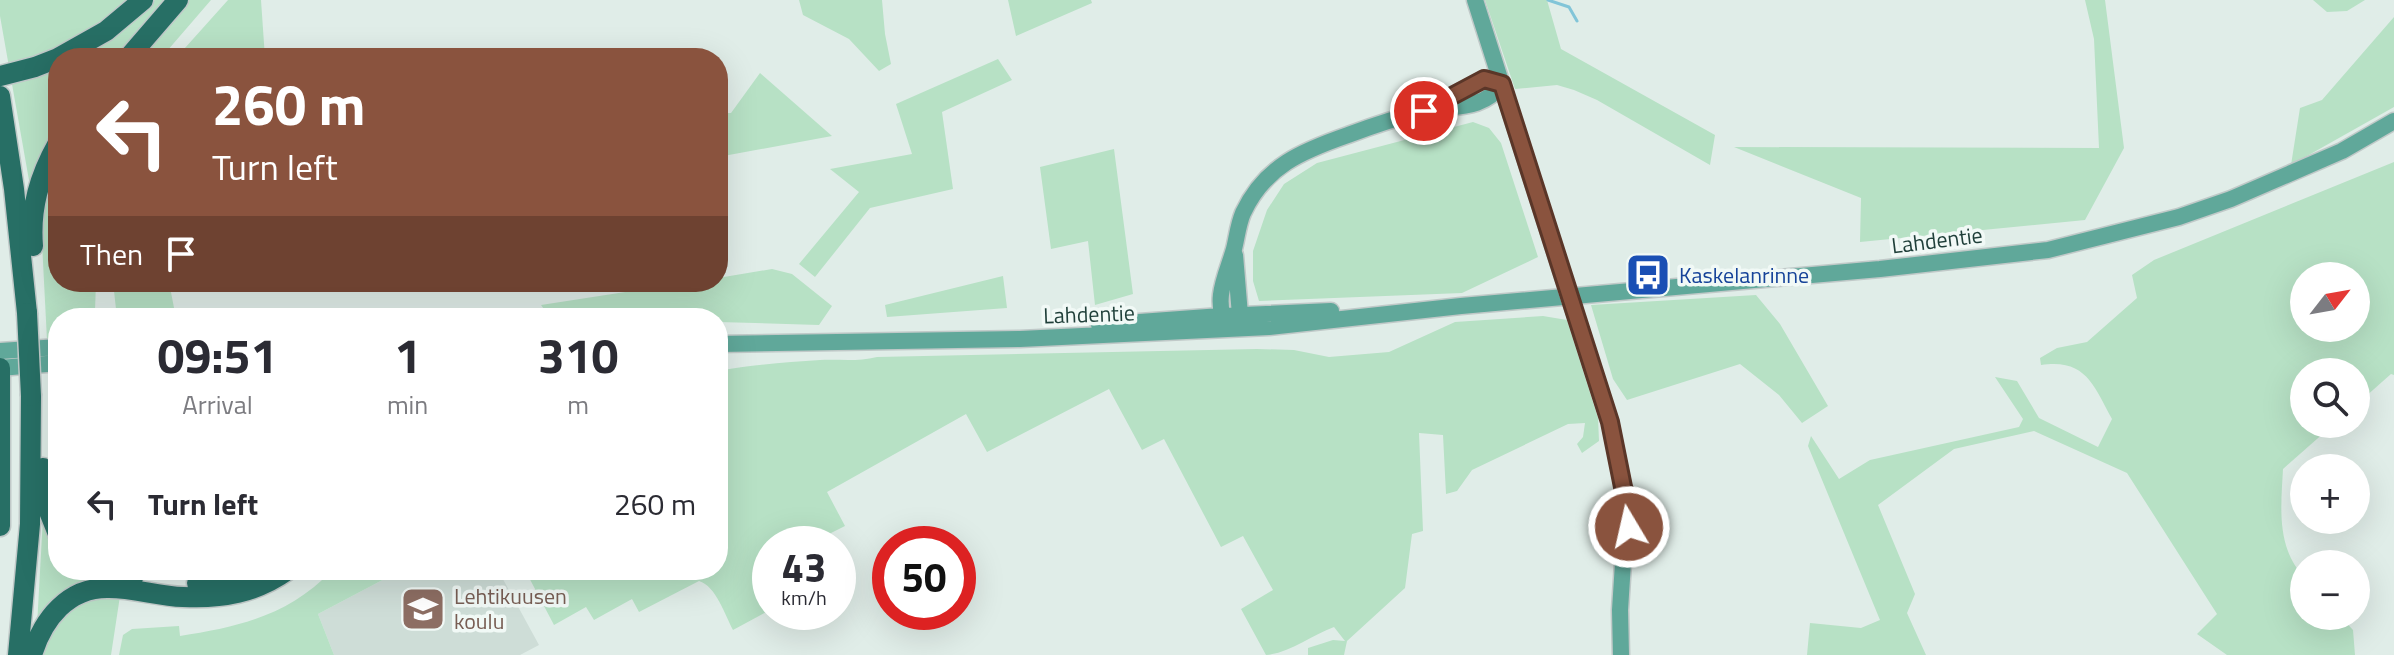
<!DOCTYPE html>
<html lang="en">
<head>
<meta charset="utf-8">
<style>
  body { margin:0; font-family:"Titillium Web",sans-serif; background:#f7f7f7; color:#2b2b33; height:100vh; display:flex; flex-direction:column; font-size:30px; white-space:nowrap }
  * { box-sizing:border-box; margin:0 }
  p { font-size:26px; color:#7c7c81 }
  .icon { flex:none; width:44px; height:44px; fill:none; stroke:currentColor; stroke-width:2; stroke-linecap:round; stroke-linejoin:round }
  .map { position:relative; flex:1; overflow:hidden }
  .details { position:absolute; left:48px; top:308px; width:680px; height:272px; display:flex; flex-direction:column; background:#fff; border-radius:32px; box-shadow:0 8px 32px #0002 }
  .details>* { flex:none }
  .hud { position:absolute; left:48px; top:48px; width:680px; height:244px; border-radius:32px; box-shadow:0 8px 32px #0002; background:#8a533e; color:#fff; overflow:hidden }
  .needle { width:52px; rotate:59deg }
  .tools { position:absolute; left:2290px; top:262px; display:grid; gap:16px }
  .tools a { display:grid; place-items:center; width:80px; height:80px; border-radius:50%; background:#fff; box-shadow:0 8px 32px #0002; font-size:40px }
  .speed { position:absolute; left:752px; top:526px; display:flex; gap:16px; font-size:40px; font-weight:700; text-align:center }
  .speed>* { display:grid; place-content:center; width:104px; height:104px; border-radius:50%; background:#fff; box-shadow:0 8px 32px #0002; line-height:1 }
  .speed small { font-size:20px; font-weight:400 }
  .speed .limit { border:12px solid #d22; background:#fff; color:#111 }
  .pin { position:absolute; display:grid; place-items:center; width:68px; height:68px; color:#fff; margin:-34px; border:4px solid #fff; border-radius:50%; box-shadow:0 2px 8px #0007 }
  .me { position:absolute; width:88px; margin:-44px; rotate:351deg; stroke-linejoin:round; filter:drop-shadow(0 0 6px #0008) }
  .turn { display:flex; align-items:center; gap:28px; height:168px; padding:0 32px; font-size:36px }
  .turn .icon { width:104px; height:104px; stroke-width:2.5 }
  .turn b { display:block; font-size:56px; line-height:68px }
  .then { display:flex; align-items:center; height:76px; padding:0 32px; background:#0003; gap:16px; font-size:30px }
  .eta { display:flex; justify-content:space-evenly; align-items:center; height:136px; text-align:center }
  .eta b { font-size:48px; font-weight:700; line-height:56px }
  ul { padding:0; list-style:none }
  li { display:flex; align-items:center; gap:24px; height:120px; padding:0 32px }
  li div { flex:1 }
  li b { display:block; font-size:30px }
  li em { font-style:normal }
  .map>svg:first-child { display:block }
  .built { fill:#ceddd7 }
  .green { fill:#b7e1c5; fill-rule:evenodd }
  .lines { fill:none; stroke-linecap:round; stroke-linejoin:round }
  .stream { stroke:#82c5d8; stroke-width:3 }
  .major-casing { stroke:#c0c9c8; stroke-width:19 }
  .highway-casing { stroke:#c0c9c8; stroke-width:23 }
  .major { stroke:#60a89a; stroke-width:16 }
  .highway { stroke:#276f65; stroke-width:20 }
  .major-bridge-casing { stroke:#c0c9c8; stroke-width:19; stroke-linecap:butt }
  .highway-bridge-casing { stroke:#c0c9c8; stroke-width:23; stroke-linecap:butt }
  .major-bridge { stroke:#60a89a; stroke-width:16 }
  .highway-bridge { stroke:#276f65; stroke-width:20 }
  .route-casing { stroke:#5a3628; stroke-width:20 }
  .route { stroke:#8a533e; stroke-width:14 }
  .labels { text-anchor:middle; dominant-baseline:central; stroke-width:7; stroke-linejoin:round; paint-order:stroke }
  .street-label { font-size:22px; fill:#1f3f39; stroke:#f1f9f6 }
  .transit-label { font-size:22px; fill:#164399; stroke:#f1f9f6; text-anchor:start }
  .education-label { font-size:22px; fill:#785e54; stroke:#f1f9f6; text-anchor:start }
</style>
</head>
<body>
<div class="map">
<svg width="2394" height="655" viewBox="0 0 2394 655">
  <rect width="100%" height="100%" fill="#e0ede8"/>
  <path class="built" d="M389 570H498L539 645 520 655H334L318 614 392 575Z"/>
  <path class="green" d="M0 0H133L58 68V134L30 186 0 16Z
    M155 0H168L119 58H78L115 34Z
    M189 0H211L161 58H140Z
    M228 0H261L265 58H176Z
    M799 0H882L885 34 891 64 879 71 849 39 803 15Z
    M1008 0H1091L1092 3 1016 36Z
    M1485 0H1547L1561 49 1715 135 1710 165 1597 100 1574 90 1557 85 1515 89Z
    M2085 0H2105L2124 148 2085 220 1860 242 1861 198 1734 147 2099 148 2094 39Z
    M2313 0H2365L2347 11 2327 12Z
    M2394 17V107L2291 165 2300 108 2322 100Z
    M998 59 1012 80 942 112 953 189 870 208 815 277 799 264 859 192 830 169 912 154 896 104Z
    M760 73 832 136 718 157V113H731Z
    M1473 122 1489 128 1501 143 1538 257 1462 293 1259 301 1253 281V251L1267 210 1284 184 1317 163Z
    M1114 149 1133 294 1095 305 1088 241 1051 249 1040 167Z
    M58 161V282H96L95 311H91L92 318H58V339L47 340 41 223 43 201Z
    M2394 162V375L2391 374 2356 405V372H2304V424H2334L2283 469C2281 507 2276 547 2304 577V616H2340L2353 630 2355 655H2227L2197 634 2217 614 2127 473 2034 431 1954 449 1878 505 1915 594 1907 613 1926 655H1807L1810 623 1861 628 1880 620 1808 446 1811 436 1839 479 1870 460 2019 427 2023 419 1995 377 2017 381 2039 418 2098 447 2112 419C2094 386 2086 358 2041 365L2040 358 2057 348 2087 342 2137 298 2132 275 2154 260ZM2304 276H2356V328H2304Z
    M772 269 792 274 832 306 819 325 718 322V318H591L549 316 541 305 690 282H718V278Z
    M1003 276 1007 308 887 317 885 305Z
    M113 282H169L176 318H117Z
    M1756 295 1780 324 1828 406 1802 423 1779 395 1740 364 1627 400 1613 379 1591 305Z
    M1543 316 1567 320 1598 418 1599 441 1582 453 1577 444 1583 437 1585 423 1568 424 1472 470 1457 491 1446 494 1443 435 1419 433 1423 531 1412 534 1405 588 1347 641 1344 655H1308V648L1333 640 1345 641 1334 627C1312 635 1290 653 1266 655L1241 609 1273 590 1243 536 1221 547 1164 439 1142 450 1109 389 987 452 966 414 827 492 845 526 809 544H770V610L733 630C725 615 716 586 699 581L639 612 632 599 594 620 586 607 554 625 525 570H718V371C751 365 786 362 820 360 839 359 857 362 877 357L1257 349 1294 350 1329 357 1389 352 1455 322Z
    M58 384V515L51 476 50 385Z
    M43 517 58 544V570H88L99 577 37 626Z
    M332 570H389L392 575 318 614 334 655H119L123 635 132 629 179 626 180 636C239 627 290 615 332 570Z
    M120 596 111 655H41C48 630 68 603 95 597 102 595 112 596 120 596Z"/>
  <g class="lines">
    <path class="stream" d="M1548 0 1569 7 1577 21"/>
    <g class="major-casing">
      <path id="major" d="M1475 0 1559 264
        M1431 107 1484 79 1502 84
        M1235 255 1240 315 1235 322
        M1099 325 1221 316 1331 311
        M1227 325C1212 300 1227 274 1234 249 1237 237 1238 225 1243 213 1265 166 1302 151 1348 135 1372 126 1399 117 1424 111 1453 105 1483 111 1502 84
        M1580 329 1610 422 1623 487 1628 502 1629 527 1623 563 1620 610 1621 655
        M718 344 1020 339 1269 327 1461 306 1880 269 2048 250 2179 217 2231 199 2342 151 2394 121
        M0 351 58 347
        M0 368 58 363"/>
    </g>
    <g class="highway-casing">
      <path id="highway" d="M58 58 106 31 143 0
        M128 58 178 0
        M0 76 35 67 58 58
        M0 96 14 189 27 313
        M33 246C30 208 39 177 58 143
        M0 368V526
        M43 468 46 504 58 534
        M99 570 133 578
        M197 583H220L263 570
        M18 655 30 524 31 396
        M32 655C43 619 68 587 109 588 134 588 158 596 183 597 222 599 256 593 288 570"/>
    </g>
    <use href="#major" class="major"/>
    <use href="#highway" class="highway"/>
    <g class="major-bridge-casing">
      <path id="major-bridge" d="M1559 264 1580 329"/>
    </g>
    <g class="highway-bridge-casing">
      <path id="highway-bridge" d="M27 313 31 396"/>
    </g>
    <use href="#major-bridge" class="major-bridge"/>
    <use href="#highway-bridge" class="highway-bridge"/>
  </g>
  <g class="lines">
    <g class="route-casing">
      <path id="route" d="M1424 111 1484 79 1502 84 1610 422 1623 487 1628 502 1629 527"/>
    </g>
    <use href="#route" class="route"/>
  </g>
  <defs>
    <g id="bus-square" transform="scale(2.3)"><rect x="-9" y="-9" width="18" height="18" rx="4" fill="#1a4fb4" stroke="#f1f9f6"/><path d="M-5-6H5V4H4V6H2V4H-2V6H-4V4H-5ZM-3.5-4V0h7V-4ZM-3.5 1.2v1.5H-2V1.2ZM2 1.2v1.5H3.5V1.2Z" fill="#fff"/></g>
    <g id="school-square" transform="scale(2.3)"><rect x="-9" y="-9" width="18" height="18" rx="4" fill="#8d6e63" stroke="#f1f9f6"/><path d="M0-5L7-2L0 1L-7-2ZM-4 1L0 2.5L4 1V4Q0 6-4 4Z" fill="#fff"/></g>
  </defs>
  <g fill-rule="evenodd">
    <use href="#bus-square" x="1648" y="275"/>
    <use href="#school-square" x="423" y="609"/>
  </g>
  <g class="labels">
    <g class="street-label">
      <text transform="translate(1937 240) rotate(-7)">Lahdentie</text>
      <text transform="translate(1089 314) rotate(-2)">Lahdentie</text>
    </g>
    <g class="transit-label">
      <text x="1679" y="275">Kaskelanrinne</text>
    </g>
    <g class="education-label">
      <text x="454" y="596">Lehtikuusen<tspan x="454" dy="25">koulu</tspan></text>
    </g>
  </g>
</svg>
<div class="tools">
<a><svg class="needle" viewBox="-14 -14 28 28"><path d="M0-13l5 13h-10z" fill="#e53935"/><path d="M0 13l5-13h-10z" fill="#7c7c81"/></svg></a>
<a><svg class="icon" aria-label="search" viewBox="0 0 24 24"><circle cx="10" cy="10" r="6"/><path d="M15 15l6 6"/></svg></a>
<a>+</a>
<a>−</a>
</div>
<div class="speed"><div>43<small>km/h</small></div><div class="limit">50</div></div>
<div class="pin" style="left:1424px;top:111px;background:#d93025"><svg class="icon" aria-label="arrive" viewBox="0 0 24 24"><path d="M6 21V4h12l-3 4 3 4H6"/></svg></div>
<svg class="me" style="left:1629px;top:527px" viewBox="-20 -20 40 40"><circle r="17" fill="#8a533e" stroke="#fff" stroke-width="3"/><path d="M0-11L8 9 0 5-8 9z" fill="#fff"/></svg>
<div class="hud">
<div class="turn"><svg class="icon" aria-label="left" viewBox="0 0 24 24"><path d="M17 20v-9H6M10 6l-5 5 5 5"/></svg><div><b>260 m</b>Turn left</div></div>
<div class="then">Then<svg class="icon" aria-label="arrive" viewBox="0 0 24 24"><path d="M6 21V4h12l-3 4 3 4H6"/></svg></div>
</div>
<section class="details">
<div class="eta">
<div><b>09:51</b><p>Arrival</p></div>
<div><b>1</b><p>min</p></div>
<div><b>310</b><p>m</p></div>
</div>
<ul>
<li><svg class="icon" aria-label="left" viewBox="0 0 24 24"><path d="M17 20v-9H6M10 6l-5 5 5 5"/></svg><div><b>Turn left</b></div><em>260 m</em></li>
</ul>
</section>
</div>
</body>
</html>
